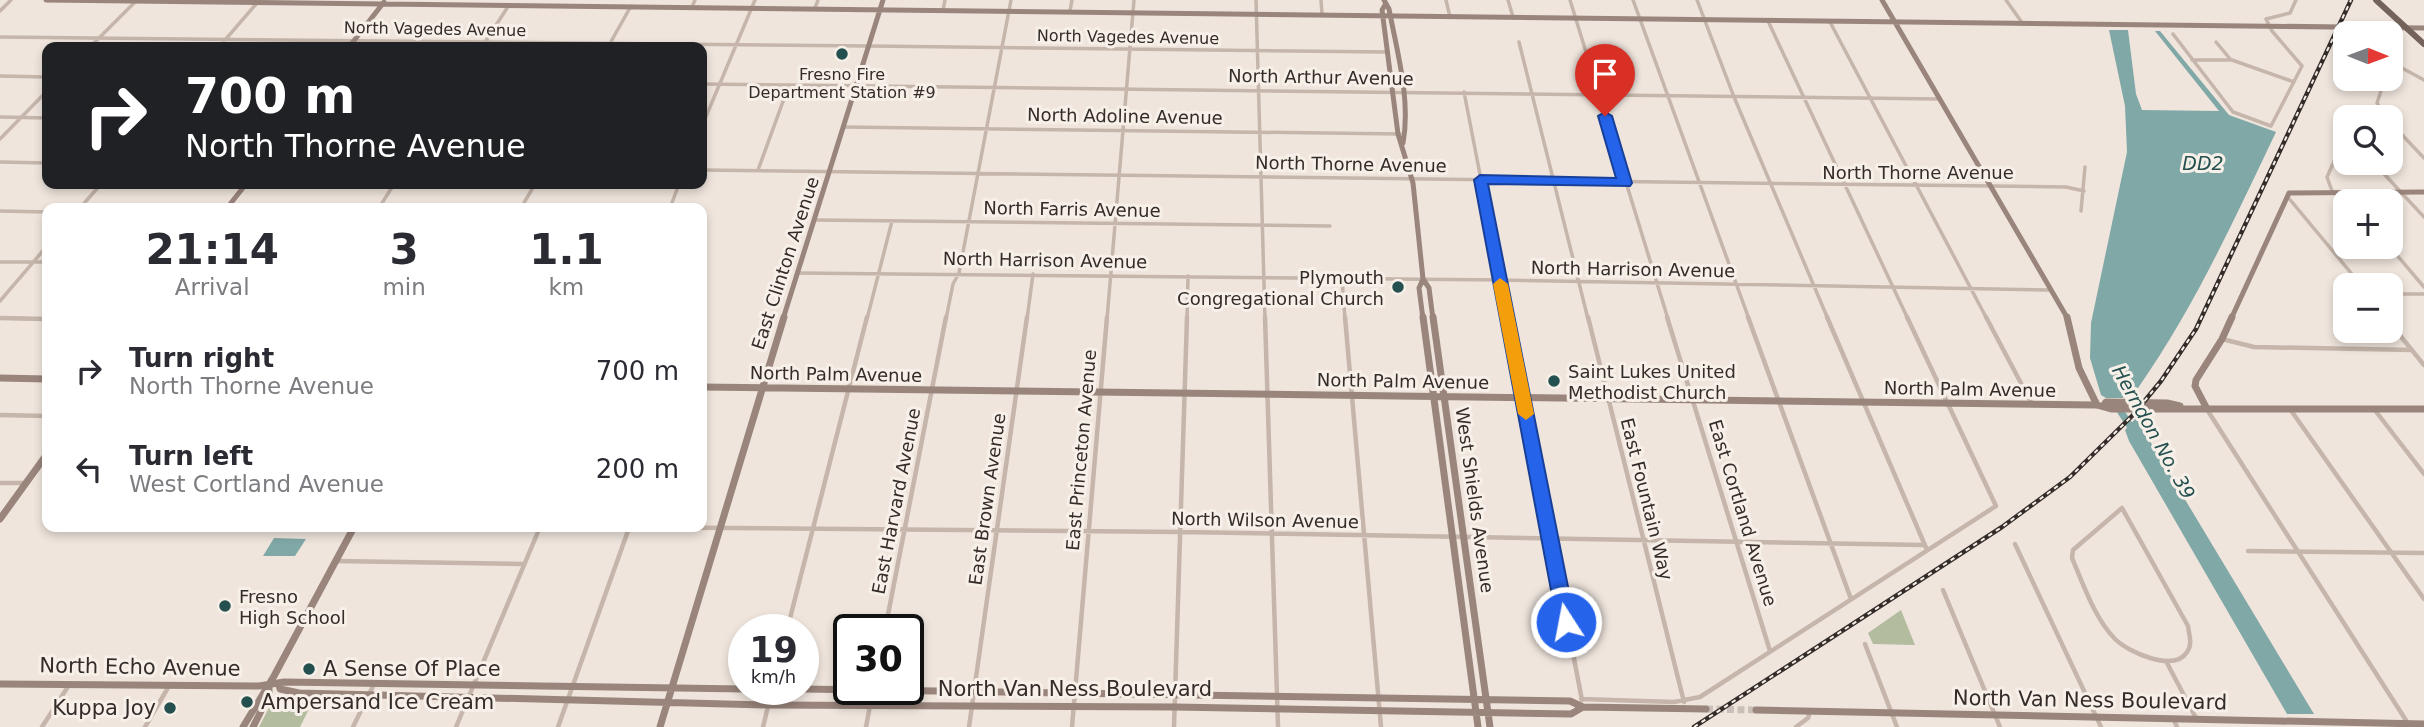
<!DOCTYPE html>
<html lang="en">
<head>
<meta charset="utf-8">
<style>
  body { margin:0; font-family:"DejaVu Sans",sans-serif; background:#f2f2f3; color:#2b2b33; height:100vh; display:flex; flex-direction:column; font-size:26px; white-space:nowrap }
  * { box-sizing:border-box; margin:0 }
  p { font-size:23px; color:#7c7c81 }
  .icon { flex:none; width:38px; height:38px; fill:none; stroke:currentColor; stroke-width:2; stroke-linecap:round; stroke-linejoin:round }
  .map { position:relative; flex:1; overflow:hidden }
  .drawer { position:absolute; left:42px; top:203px; width:665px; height:329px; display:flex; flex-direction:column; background:#fff; border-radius:14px; box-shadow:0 4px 10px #0003 }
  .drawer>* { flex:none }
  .banner { position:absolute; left:42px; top:42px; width:665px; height:147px; border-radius:14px; box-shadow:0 4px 10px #0003; background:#202124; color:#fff; overflow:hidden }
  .needle { width:46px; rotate:91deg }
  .tools { position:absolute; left:2333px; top:21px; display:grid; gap:14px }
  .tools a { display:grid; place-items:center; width:70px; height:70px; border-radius:14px; background:#fff; box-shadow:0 4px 10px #0003; font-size:35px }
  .speed { position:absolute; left:728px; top:614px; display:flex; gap:14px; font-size:35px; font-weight:700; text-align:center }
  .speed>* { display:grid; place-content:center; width:91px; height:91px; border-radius:50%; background:#fff; box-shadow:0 4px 10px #0003; line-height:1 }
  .speed small { font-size:18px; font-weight:400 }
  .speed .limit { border:4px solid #111; border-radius:10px; background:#fff; color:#111 }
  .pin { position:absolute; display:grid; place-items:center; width:60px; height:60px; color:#fff; margin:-72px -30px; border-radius:50% 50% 50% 0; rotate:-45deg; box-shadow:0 0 7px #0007 }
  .pin .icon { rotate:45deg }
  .me { position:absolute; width:77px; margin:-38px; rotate:349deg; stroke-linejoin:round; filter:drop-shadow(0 0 5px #0008) }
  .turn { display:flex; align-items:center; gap:24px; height:147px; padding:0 28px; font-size:32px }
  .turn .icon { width:91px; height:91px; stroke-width:2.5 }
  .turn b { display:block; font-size:49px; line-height:60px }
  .eta { display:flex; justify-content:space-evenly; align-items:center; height:119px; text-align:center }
  .eta b { font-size:42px; font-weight:600; line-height:49px }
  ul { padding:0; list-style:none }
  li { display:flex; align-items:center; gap:21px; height:98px; padding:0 28px }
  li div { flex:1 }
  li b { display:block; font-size:26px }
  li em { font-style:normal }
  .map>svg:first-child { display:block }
  .green { fill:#b4bc9f }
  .water { fill:#80a8a7 }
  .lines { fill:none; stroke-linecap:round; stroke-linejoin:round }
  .canal { stroke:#80a8a7; stroke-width:7 }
  .secondary-tunnel { stroke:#cac0b9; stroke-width:7; stroke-dasharray:7 3.5; stroke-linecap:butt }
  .street-far1 { stroke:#c5b5aa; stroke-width:3.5 }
  .street { stroke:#c5b5aa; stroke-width:4.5 }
  .secondary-far1 { stroke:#99857c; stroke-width:5 }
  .secondary { stroke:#99857c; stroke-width:7 }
  .primary { stroke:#74635c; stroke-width:6 }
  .rail-casing { stroke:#342c29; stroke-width:4.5 }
  .rail { stroke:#f7f0e9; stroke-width:2; stroke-dasharray:4.5; stroke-linecap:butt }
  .route { fill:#2563eb; stroke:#184099; stroke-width:2 }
  .slow { fill:#f59e0b }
  .poi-dot { fill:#245050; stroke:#f7f0e9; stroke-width:2.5 }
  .labels { text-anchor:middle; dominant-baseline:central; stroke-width:6; stroke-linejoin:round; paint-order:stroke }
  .far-street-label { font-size:16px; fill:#342c29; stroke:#f7f0e9 }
  .far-poi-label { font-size:16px; fill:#342c29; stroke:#f7f0e9 }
  .street-label { font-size:18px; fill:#342c29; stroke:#f7f0e9 }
  .poi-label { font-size:18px; fill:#342c29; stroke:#f7f0e9; text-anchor:start }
  .water-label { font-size:19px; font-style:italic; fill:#245050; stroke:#f7f0e9 }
  .near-street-label { font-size:21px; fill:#342c29; stroke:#f7f0e9 }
  .near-poi-label { font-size:21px; fill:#342c29; stroke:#f7f0e9; text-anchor:start }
</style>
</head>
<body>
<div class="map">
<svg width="2424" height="727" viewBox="0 0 2424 727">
  <rect width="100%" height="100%" fill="#efe5dd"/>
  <path class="green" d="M1901 610 1915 645 1873 644 1868 633Z
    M272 702H311V705L300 727H259Z"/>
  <path class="water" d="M2109 30H2128L2136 94 2142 110 2219 111 2155 31H2160L2229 115 2276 132C2234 220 2194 308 2138 388L2116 382 2124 398H2106L2101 395 2090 358 2091 323 2127 152 2125 106Z
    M2136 418 2314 714H2287L2129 441 2125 430Z
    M274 538 306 539 295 556H263Z"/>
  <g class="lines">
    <path class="canal" d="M2121 412 2134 432"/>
    <path class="secondary-tunnel" d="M1706 709 1756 710"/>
    <path class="street-far1" d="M1256 0 1265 319
      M1321 0 1322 14
      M1446 0 1450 17
      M1508 0 1513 17
      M1570 0 1668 319
      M1633 0 1749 319
      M1697 0 1734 97 1828 319
      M2006 0 2023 24
      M692 7 695 0
      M815 8 818 0
      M943 10 945 0
      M0 11 11 0
      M1070 11 1072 0
      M1768 21 1908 319
      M1830 22 1987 319
      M2173 34 2233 112 2271 126 2302 66 2272 31 2266 19 2290 13 2296 0
      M0 37 869 46
      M1519 42 1588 319
      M2216 42 2231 60
      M869 46 1387 52
      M90 47 136 1
      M219 47 257 3
      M482 47 509 5
      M608 47 631 6
      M2397 54 2402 68 2424 80
      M2192 60H2232L2294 82
      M2390 70 2402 68
      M0 76 47 77
      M2385 79 2377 103 2386 117
      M702 84 1939 99
      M1464 92 1508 319
      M0 117 47 118
      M2390 122 2424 158
      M702 126 755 0
      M844 127 1400 134
      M0 139 47 91
      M0 162 47 163
      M2374 163 2424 217
      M702 170 2066 187 2084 191
      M758 170 789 85
      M2332 191 2327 177 2345 137
      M2344 192 2352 201
      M2287 196 2361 285
      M80 208 101 184
      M379 208 394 184
      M521 208 535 184
      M670 208 679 184
      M0 211 47 212
      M2081 211 2085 167
      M814 220 1330 226
      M2390 247 2424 287
      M0 262H47
      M797 273 1499 280 2049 290
      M1342 279 1345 319
      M2390 294H2424
      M0 301 47 246
      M0 318 44 319
      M867 319 892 221
      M946 319 953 284 959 273 1011 0
      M1027 319 1033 274
      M1107 319 1134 0
      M1187 319 1188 276"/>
    <path class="street" d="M1265 317 1278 727
      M1345 317 1381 727
      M1508 317 1582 700
      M1588 317 1684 702
      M1667 317 1770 651
      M1748 317 1851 599
      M1827 317 1927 550
      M1986 317 2032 404
      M0 318 47 319
      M2390 323 2424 365
      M2222 339 2254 347 2412 350
      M2206 408 2409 725
      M2290 409 2424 599
      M2374 409 2424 474
      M0 415 47 416
      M0 483H27
      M2122 508 2188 626C2189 635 2193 644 2187 652 2174 673 2128 652 2115 639 2095 619 2083 584 2072 558L2073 550Z
      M606 527 1181 532 1923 545
      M2015 544 2101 727
      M2248 551 2424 553
      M336 561 523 564
      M1943 590 2000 727
      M787 630 867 317
      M885 630 946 317
      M1865 644 1897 727
      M2167 663 2197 720
      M1581 699 1674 702 1700 697 1996 506 1907 317
      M2174 720 2177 727
      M42 727 69 685
      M145 727 169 686
      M353 727 374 684
      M456 727 540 527
      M558 727 629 528
      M763 727 772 690
      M866 727 873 690
      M969 727 1027 317
      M1072 727 1107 317
      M1174 727 1187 317
      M1796 727 1808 718 1810 712"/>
    <path class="secondary-far1" d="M46 0 2424 28
      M1384 0 1389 9C1397 51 1411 100 1403 143
      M1882 0 2068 319
      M1385 5 1382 10 1398 134 1413 183 1423 279 1429 288 1433 319
      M349 47 384 2
      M227 208 246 184
      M1423 279 1419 288 1423 319
      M783 319 883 0
      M2231 319 2289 193 2424 192"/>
    <path class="secondary" d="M1423 317 1478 727
      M1433 317 1490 727
      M2067 317 2079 368 2097 405
      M0 378 47 379
      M702 387 2097 405 2111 409H2424
      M2104 405 2106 402 2167 403 2180 406
      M2206 407 2195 386 2196 380 2222 339 2232 317
      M0 519 47 454
      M0 684 259 686 284 682 744 689
      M279 685 280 689 299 693 768 705 1175 707 1571 714 1583 707
      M803 689 1570 701 1583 707 1706 709
      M1756 710 2424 724
      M243 727 274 676 354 527
      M253 727 269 695V686
      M660 727 784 317"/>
    <path class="primary" d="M2376 0 2424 44"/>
    <g class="rail-casing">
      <path id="rail" d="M1694 727 2002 527 2070 477 2133 415 2161 381 2196 329 2351 0"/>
    </g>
    <use href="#rail" class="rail"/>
  </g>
  <path class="route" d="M1605 112 1612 116 1632 183 1630 186 1488 184 1575 622 1573 627 1566 630 1559 627 1557 622 1474 180 1480 175 1616 178 1598 116Z"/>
  <path class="slow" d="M1500 278 1508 284 1534 414 1526 420 1518 414 1493 284Z"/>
  <g class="poi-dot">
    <circle cx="842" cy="54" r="7"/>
    <circle cx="1398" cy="287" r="7"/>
    <circle cx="1554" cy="381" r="7"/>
    <circle cx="225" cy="606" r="7"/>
    <circle cx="309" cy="669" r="7"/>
    <circle cx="247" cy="702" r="7"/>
    <circle cx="170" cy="708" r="7"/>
  </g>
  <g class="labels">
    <g class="far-street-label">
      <text transform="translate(435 29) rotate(1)">North Vagedes Avenue</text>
      <text transform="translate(1128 37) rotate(1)">North Vagedes Avenue</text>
    </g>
    <g class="far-poi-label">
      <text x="842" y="74">Fresno Fire<tspan x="842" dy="18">Department Station #9</tspan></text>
    </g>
    <g class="street-label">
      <text transform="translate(1321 77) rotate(1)">North Arthur Avenue</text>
      <text transform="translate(1125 116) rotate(1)">North Adoline Avenue</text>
      <text transform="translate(1351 164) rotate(1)">North Thorne Avenue</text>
      <text x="1918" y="172">North Thorne Avenue</text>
      <text transform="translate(1072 209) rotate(1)">North Farris Avenue</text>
      <text transform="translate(1045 260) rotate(1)">North Harrison Avenue</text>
      <text transform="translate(785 263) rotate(-72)">East Clinton Avenue</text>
      <text transform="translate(1633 269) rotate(1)">North Harrison Avenue</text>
      <text transform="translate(836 374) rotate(1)">North Palm Avenue</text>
      <text transform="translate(1403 381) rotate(1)">North Palm Avenue</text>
      <text transform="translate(1970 389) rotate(1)">North Palm Avenue</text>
      <text transform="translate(1081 450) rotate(-85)">East Princeton Avenue</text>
      <text transform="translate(987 499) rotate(-82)">East Brown Avenue</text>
      <text transform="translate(1647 499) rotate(76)">East Fountain Way</text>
      <text transform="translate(1475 500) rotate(82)">West Shields Avenue</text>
      <text transform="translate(896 501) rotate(-79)">East Harvard Avenue</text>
      <text transform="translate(1743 513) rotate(73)">East Cortland Avenue</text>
      <text transform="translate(1265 520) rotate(1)">North Wilson Avenue</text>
    </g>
    <g class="poi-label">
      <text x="1384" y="277" text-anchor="end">Plymouth<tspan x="1384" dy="21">Congregational Church</tspan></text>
      <text x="1568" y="371">Saint Lukes United<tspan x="1568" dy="21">Methodist Church</tspan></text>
      <text x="239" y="596">Fresno<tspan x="239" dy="21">High School</tspan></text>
    </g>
    <g class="water-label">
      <text x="2203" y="163">DD2</text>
      <text transform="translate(2154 432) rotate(61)">Herndon No. 39</text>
    </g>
    <g class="near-street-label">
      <text transform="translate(140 667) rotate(1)">North Echo Avenue</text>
      <text x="1075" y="689">North Van Ness Boulevard</text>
      <text transform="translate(2090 700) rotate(1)">North Van Ness Boulevard</text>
    </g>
    <g class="near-poi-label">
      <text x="323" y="669">A Sense Of Place</text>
      <text x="261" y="702">Ampersand Ice Cream</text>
      <text x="156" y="708" text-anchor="end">Kuppa Joy</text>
    </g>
  </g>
</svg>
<div class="tools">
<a><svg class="needle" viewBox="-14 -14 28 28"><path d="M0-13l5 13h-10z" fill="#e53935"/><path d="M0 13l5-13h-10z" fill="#7c7c81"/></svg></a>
<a><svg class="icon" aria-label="search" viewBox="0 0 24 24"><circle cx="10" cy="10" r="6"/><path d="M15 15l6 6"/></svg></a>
<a>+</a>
<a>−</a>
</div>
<div class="speed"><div>19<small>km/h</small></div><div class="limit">30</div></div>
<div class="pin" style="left:1605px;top:116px;background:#d93025"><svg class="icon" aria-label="arrive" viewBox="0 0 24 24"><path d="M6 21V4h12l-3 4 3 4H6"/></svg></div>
<svg class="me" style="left:1566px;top:622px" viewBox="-20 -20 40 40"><circle r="17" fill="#2563eb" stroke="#fff" stroke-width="3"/><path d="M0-11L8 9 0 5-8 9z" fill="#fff"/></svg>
<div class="banner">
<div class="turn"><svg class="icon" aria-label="right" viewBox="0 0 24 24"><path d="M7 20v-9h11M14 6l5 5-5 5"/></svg><div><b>700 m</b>North Thorne Avenue</div></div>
</div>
<section class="drawer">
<div class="eta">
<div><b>21:14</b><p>Arrival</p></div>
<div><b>3</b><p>min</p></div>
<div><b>1.1</b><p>km</p></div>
</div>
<ul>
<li><svg class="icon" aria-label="right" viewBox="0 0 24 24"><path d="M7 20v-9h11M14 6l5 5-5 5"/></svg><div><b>Turn right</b><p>North Thorne Avenue</p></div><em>700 m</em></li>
<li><svg class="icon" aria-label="left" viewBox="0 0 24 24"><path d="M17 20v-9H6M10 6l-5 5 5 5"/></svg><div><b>Turn left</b><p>West Cortland Avenue</p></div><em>200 m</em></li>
</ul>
</section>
</div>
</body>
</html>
